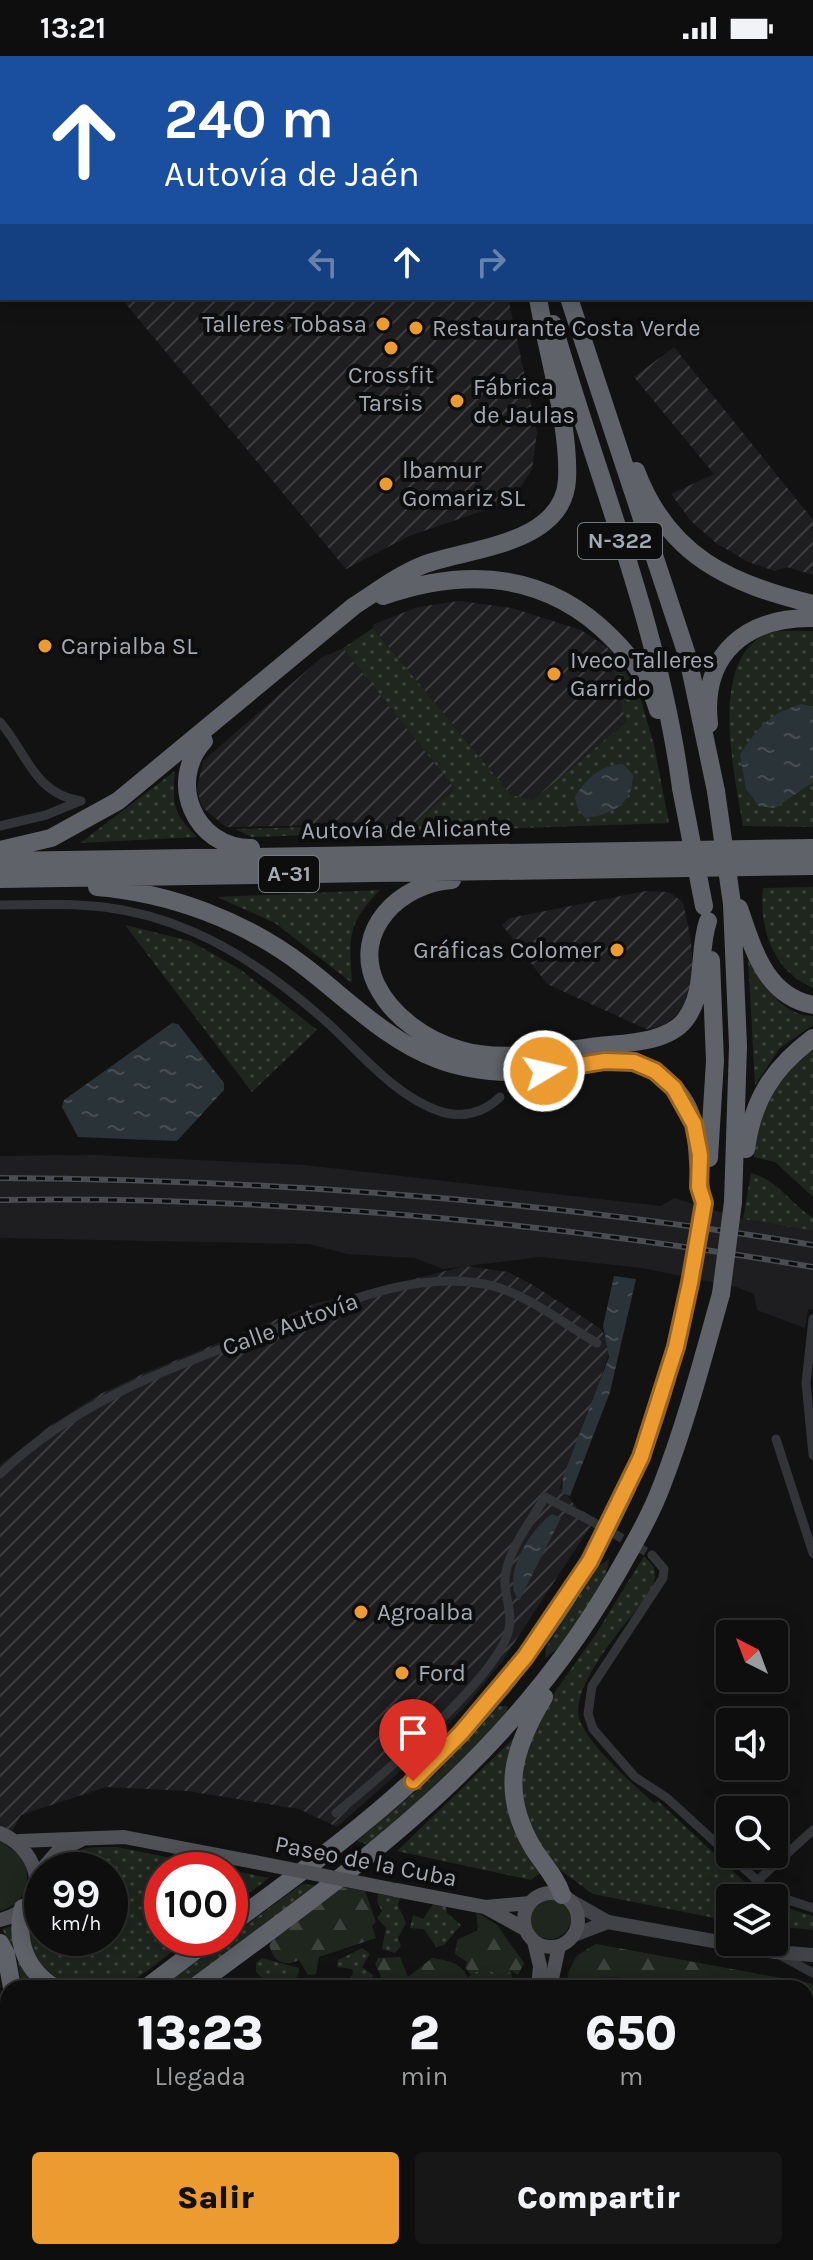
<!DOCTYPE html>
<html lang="es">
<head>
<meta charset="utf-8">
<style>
  body { margin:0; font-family:Karla,sans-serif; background:#171717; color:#f1f3f6; height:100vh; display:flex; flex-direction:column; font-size:30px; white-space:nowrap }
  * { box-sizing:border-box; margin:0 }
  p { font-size:26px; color:#9b9c9e }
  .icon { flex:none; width:44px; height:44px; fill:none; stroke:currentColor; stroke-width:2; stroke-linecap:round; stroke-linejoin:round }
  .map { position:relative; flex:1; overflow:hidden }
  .side { position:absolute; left:0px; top:1924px; width:814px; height:280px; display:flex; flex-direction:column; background:#0e0e0e; border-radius:24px 24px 0 0; box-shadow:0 4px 20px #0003,0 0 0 2px #2e2e2e }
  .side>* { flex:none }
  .guide { position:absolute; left:0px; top:0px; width:814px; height:244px; box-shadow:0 4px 20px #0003,0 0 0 2px #2e2e2e; background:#1a4fa0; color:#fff; overflow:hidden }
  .needle { width:52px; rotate:318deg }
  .fabs { position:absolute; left:716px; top:1564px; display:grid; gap:16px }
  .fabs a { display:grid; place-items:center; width:72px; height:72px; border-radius:8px; background:#0e0e0e; box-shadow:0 4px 20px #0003,0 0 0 2px #2e2e2e; font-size:40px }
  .speed { position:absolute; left:24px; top:1796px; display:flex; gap:16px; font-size:40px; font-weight:700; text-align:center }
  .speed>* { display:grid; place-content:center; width:104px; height:104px; border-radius:50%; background:#0e0e0e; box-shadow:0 4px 20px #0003,0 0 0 2px #2e2e2e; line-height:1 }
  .speed small { font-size:20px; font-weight:400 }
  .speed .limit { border:12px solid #d22; background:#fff; color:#111 }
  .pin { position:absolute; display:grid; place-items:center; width:68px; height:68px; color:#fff; margin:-82px -34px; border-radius:50% 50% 50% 0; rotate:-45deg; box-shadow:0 0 8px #0007 }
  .pin .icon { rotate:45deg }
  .me { position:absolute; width:88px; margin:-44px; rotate:81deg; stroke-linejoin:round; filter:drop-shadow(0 0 6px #0008) }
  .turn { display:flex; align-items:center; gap:28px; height:168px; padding:0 32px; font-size:36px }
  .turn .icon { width:104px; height:104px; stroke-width:2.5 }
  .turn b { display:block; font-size:56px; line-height:68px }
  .lanes { display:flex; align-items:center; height:76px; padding:0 32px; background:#0003; justify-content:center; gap:40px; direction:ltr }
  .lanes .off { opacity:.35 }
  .eta { display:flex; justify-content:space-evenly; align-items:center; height:136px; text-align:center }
  .eta b { font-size:48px; font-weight:800; line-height:56px }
  .primary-button { display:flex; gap:16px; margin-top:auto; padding:16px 32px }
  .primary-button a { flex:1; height:92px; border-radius:8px; background:#ec9b31; color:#111; font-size:32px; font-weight:800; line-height:92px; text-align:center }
  .primary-button a+a { background:#171717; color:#f1f3f6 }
  .status { display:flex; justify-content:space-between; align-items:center; height:56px; padding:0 40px; background:#0e0e0e; direction:ltr }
  .status svg { height:22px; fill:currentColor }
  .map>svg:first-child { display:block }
  .built { fill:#1e1e20 }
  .industrial { fill:url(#industrial-furrows) }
  .grass { fill:url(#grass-dots) }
  .forest { fill:url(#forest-firs) }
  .garden { fill:#1e261e }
  .water { fill:url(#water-ripples) }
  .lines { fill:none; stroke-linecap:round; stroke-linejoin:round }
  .minor-tunnel { stroke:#2f3033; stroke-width:9; stroke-dasharray:9 4.5; stroke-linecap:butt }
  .minor { stroke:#333438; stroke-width:9 }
  .secondary { stroke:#414348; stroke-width:14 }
  .primary { stroke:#4f5157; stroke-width:14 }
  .motorway { stroke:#5f6369; stroke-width:18 }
  .rail-casing { stroke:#4a4c51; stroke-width:6 }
  .rail { stroke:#0d0d0e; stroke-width:3; stroke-dasharray:9; stroke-linecap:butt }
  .primary-bridge { stroke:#4f5157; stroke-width:14 }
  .motorway-bridge { stroke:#5f6369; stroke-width:18 }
  .route-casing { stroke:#996520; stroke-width:20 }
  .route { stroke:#ec9b31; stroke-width:14 }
  .poi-dot { fill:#ec9b31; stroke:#0d0d0e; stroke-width:3 }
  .labels { text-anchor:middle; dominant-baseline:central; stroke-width:8; stroke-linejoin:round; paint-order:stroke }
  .shield { fill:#0d0d0e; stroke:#767b82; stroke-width:2 }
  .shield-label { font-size:22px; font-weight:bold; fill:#a3aab3 }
  .poi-label { font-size:24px; fill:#a3aab3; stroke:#0d0d0e; text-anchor:start }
  .street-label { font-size:24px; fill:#a3aab3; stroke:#0d0d0e }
</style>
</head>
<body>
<div class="status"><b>13:21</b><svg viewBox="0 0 49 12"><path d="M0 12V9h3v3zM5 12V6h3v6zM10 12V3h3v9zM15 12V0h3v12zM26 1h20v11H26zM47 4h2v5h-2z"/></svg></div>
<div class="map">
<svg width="813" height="2204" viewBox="0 0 813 2204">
  <defs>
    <pattern id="industrial-furrows" width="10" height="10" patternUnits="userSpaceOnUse" patternTransform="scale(2)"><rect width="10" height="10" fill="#1e1e20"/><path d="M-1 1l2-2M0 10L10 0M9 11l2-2" fill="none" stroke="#3c3c3e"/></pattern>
    <pattern id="grass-dots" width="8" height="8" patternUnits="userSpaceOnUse" patternTransform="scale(2)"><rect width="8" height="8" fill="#1e261e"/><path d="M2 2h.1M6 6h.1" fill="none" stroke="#3c433c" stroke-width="1.8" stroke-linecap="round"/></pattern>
    <pattern id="forest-firs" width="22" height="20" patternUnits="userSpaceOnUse" patternTransform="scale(2)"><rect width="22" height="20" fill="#1e261e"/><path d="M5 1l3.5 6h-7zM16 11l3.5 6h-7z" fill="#3c433c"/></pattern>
    <pattern id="water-ripples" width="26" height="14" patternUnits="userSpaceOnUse" patternTransform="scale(2)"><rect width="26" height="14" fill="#2a3338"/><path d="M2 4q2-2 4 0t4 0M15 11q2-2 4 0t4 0" fill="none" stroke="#464e52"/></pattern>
  </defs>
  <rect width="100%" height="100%" fill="#121213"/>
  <path class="built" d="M92 1099 305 1109 661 1150 674 1142 743 1163 813 1175V1254L808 1253 805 1272 757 1254 754 1238 736 1231 642 1212 540 1201 443 1213 415 1202 347 1198 309 1188 0 1182V1100Z
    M596 1888 813 1928V2204H546V2196H806V1932H567L568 1917 577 1899Z
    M78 2196H214V2204H75Z
    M359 2196H498L497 2204H358Z"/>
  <path class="industrial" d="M320 0H453L454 2H322Z
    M121 242H508L537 376 532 413 517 437 500 449 409 480 346 513Z
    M674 291 813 464V519L787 511 775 515 748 506 716 487 691 465 671 438 714 418 634 321Z
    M460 545 512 552 581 574 608 592 626 666 534 744 511 739 373 572 374 568 418 551Z
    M343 592 455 733 413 768 226 771 202 751 197 733 203 705 321 602Z
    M646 835 668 836 683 846 691 884 693 923 689 941 679 957 663 970 646 973 547 928 502 869 510 862Z
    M466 1210 508 1216 533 1229 601 1273 610 1293 589 1359 560 1431 577 1452 596 1462 503 1604 471 1644 423 1695 337 1771 299 1753 187 1735 106 1731 21 1759 0 1797V1409L50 1370 98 1339 149 1315 317 1247Z"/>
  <path class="grass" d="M373 572 511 739 534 744 626 666 608 592 638 634 654 689 669 767 252 781 235 773 413 768 455 733 343 592Z
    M813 575V771L743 770C735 721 708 608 764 579 775 573 800 575 813 575Z
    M175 715C172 748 173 757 197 781L80 787Z
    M813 831V932C773 915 759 873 763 832Z
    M380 834C347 868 349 881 352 927L275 867 217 841Z
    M125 869 190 885 241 914 317 974 252 1036Z
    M748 902C764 926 780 960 813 960V969L780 992 755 1029Z
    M813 991V1141L775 1106 754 1101C756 1048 778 1026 813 991Z
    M751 1117C778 1124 790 1148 813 1162V1175L743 1163Z
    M644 1500 654 1511C658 1527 650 1536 640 1549 621 1574 568 1633 580 1665 591 1692 633 1728 654 1747L658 1745 762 1842H730V1865L593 1838 556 1811 540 1789 524 1752 520 1716 542 1654 596 1578Z
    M609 1503C608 1530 568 1589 545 1602L546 1592 597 1511Z
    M499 1650H507L508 1659 372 1790 357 1785 435 1719Z
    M516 1680 510 1701 542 1816 531 1824 397 1795Z
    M117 1791 269 1822 230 1851V1814H162V1882H189C167 1899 143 1922 117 1931 75 1944 18 1914 28 1865 30 1858 38 1851 42 1845V1882H110V1814H52C67 1790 92 1791 117 1791Z
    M302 1828 319 1830 185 1932H160Z
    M378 1838 400 1841 398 1850 406 1867 398 1882 401 1890 395 1897 382 1893 386 1872 377 1862 382 1855 377 1846Z
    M433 1848 446 1850 447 1857 461 1869 444 1889 436 1891 424 1873 410 1872 413 1859 423 1863Z
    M774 1848 813 1860V1874L774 1870Z
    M12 1870 43 1932H22L17 1901 2 1873Z
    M362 1892 370 1898 362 1911 373 1919 370 1932 345 1929 353 1917 352 1913 337 1911 338 1904Z
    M262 1902 299 1912C298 1934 272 1930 258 1932L263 1923 256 1916V1907Z
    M484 1911 501 1921 511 1915 513 1927 522 1932H471L468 1921Z"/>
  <path class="forest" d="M342 1831 365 1835 376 1866 372 1870 376 1882 319 1901 316 1918 308 1919 299 1904C282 1912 272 1904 269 1887Z
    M476 1856 497 1869 524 1907 518 1919 511 1915 501 1921 484 1911 471 1919 465 1911 467 1906 455 1898 457 1884 478 1874Z
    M596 1888 813 1928V2089H806V1932H610V1929H620V1921L601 1919V1925L588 1924 584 1932H567C568 1908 576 1899 596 1888Z
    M400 1901 408 1921 432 1902C454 1905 466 1909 471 1932H377L381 1920 375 1908 378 1902Z"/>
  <path class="garden" d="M0 1785 25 1803C30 1827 27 1847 0 1855Z
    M529 1862a21 21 0 1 1 42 0a21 21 0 1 1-42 0Z
    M8 2122V2162L0 2168V2128Z
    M578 2196H608L607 2204H577Z
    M714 2196H766L765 2204H713Z"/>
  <path class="water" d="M801 648 813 651V726L775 752 759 750 746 733 740 699C760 669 768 659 801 648Z
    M623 708 633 719C633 748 612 759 585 762L577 751 575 741C586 722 601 709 623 708Z
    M172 967 178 968 224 1027V1034L177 1085 78 1081 62 1051 64 1044Z
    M614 1220 636 1223 610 1336 570 1440 562 1437 563 1421 609 1301 603 1270Z
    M552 1458 561 1462 519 1545C500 1521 531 1472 552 1458Z"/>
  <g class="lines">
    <path class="minor-tunnel" d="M591 1465 652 1499"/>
    <path class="minor" d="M558 0V2
      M0 666C27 697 34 738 81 745
      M0 770 46 759 80 745
      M0 849C76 848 124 845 196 877 246 899 290 933 330 969 362 999 397 1041 439 1055 461 1063 484 1057 500 1041
      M813 1263 806 1327 813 1399
      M776 1383 813 1497
      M0 1418C73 1347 172 1310 267 1276 335 1251 409 1214 484 1228 524 1235 562 1267 597 1287
      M652 1499 664 1513 663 1522 592 1630 588 1658 593 1673 635 1721 667 1742 773 1839 813 1852
      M336 1757C378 1723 493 1625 508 1577 514 1557 504 1542 505 1523 507 1495 531 1465 545 1441L591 1465
      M757 1825 813 1774
      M778 1898 813 1917
      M219 2204V2196"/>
    <path class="secondary" d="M571 1845 608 1866 775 1896 813 1899
      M574 1879 608 1866"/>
    <path class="primary" d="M0 1777C44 1796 52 1852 0 1864
      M19 1785 124 1781 244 1804
      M36 1820 57 1796 81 1784
      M396 1834 485 1851 530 1847
      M524 1864a27 27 0 1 1 54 0a27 27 0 1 1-54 0Z
      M485 1851 525 1873
      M534 1885 540 1910 538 1932
      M550 1932 559 1890
      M514 2204 515 2196
      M527 2204 528 2196"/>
    <path class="motorway" d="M485 0V2
      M508 0V2
      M569 242 688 602 716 735
      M553 268C597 421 660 572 681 732
      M636 415C668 500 730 528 813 548
      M383 540C467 511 547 516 612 582 633 603 650 626 658 654
      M709 668C701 597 747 561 813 562
      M204 685C167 725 194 792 251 792
      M0 794 51 782 118 745 354 550C376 536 398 519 423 509 468 492 563 489 567 424 570 371 547 297 538 242
      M0 805 813 792
      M0 823 813 810
      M452 824C401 827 351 874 376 928 392 961 426 984 460 994 501 1007 557 995 599 990 625 987 667 987 685 964 707 935 697 898 708 865
      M97 831C171 837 245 865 304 910 346 942 386 984 437 1003 471 1016 509 1018 545 1015 581 1011 624 994 657 1017 711 1055 690 1097 704 1147
      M732 848 738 990 733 1146
      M739 852C753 892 765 940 813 949
      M746 1093C753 1043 773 1012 813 982
      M709 1102 715 1005 711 904
      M544 1641C512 1694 500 1736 533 1792 543 1808 556 1821 562 1839
      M23 1852C15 1884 25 1914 55 1932
      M230 1869C291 1823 355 1778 411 1726 509 1638 590 1524 640 1402 663 1347 677 1286 690 1227
      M0 1887 6 1898 12 1932
      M146 1932 212 1882
      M193 1932C360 1808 508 1706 615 1521 632 1491 650 1461 662 1429 686 1367 703 1302 721 1238
      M0 2010 8 1988
      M0 2044 8 2038
      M0 2078 8 2071"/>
    <g class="rail-casing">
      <path id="rail" d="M0 1122C272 1124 544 1144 813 1189
        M0 1144C272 1140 545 1166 813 1211"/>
    </g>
    <use href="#rail" class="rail"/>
    <path class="primary-bridge" d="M244 1804 396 1834"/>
    <path class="motorway-bridge" d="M681 732 704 850
      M716 735 732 848
      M690 1227 704 1147
      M721 1238 733 1146"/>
  </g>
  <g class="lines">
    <g class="route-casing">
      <path id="route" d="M413 1725 461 1677 525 1601 590 1505 641 1401 676 1291 690 1227 704 1147 699 1131 700 1099 694 1068 674 1032 655 1015 634 1006 605 1005 544 1015"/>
    </g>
    <use href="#route" class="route"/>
  </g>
  <g class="poi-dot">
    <circle cx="383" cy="268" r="8"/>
    <circle cx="416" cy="272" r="8"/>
    <circle cx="391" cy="292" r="8"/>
    <circle cx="457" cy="345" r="8"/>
    <circle cx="386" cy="428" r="8"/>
    <circle cx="45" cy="590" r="8"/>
    <circle cx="554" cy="618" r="8"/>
    <circle cx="617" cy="894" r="8"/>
    <circle cx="361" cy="1556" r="8"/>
    <circle cx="402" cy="1617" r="8"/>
  </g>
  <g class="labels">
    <g class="shield">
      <rect x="578" y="467" width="84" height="36" rx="6"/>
      <rect x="259" y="800" width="60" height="36" rx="6"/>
    </g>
    <g class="shield-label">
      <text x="620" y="485">N-322</text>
      <text x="289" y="818">A-31</text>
    </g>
    <g class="poi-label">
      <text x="367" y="268" text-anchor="end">Talleres Tobasa</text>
      <text x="432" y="272">Restaurante Costa Verde</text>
      <text x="391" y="319" text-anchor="middle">Crossfit<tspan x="391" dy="28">Tarsis</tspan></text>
      <text x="473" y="331">Fábrica<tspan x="473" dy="28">de Jaulas</tspan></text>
      <text x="402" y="414">lbamur<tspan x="402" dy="28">Gomariz SL</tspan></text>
      <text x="61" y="590">Carpialba SL</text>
      <text x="570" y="604">Iveco Talleres<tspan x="570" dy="28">Garrido</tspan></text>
      <text x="601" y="894" text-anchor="end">Gráficas Colomer</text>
      <text x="377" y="1556">Agroalba</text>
      <text x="418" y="1617">Ford</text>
    </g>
    <g class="street-label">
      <text transform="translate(406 773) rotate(-1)">Autovía de Alicante</text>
      <text transform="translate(290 1268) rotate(-20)">Calle Autovía</text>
      <text transform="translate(366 1805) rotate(11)">Paseo de la Cuba</text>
    </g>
  </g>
</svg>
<div class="fabs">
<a><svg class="needle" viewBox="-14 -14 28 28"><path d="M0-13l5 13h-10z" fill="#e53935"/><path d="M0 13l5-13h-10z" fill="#9b9c9e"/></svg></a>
<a><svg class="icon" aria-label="sound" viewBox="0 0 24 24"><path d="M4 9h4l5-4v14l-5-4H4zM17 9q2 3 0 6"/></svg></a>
<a><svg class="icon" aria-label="search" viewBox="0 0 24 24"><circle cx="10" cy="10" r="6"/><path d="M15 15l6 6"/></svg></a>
<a><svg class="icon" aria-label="layers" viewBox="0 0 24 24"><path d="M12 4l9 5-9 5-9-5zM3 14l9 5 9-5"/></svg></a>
</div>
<div class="speed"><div>99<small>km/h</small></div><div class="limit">100</div></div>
<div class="pin" style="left:413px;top:1725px;background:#d93025"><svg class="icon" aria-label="arrive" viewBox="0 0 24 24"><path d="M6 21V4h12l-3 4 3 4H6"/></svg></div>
<svg class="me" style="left:544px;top:1015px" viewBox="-20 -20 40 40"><circle r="17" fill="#ec9b31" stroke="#fff" stroke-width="3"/><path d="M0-11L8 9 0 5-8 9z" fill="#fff"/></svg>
<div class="guide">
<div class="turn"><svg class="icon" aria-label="ahead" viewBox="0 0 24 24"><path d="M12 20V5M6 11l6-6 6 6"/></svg><div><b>240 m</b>Autovía de Jaén</div></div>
<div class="lanes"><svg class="icon off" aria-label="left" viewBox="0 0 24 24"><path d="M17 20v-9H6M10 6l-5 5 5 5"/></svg><svg class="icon" aria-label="ahead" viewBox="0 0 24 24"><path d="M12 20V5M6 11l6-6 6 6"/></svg><svg class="icon off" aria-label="right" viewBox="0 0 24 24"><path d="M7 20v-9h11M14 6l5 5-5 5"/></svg></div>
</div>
<section class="side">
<div class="eta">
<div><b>13:23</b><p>Llegada</p></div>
<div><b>2</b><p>min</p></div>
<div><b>650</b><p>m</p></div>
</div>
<div class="primary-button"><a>Salir</a><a>Compartir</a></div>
</section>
</div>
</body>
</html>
